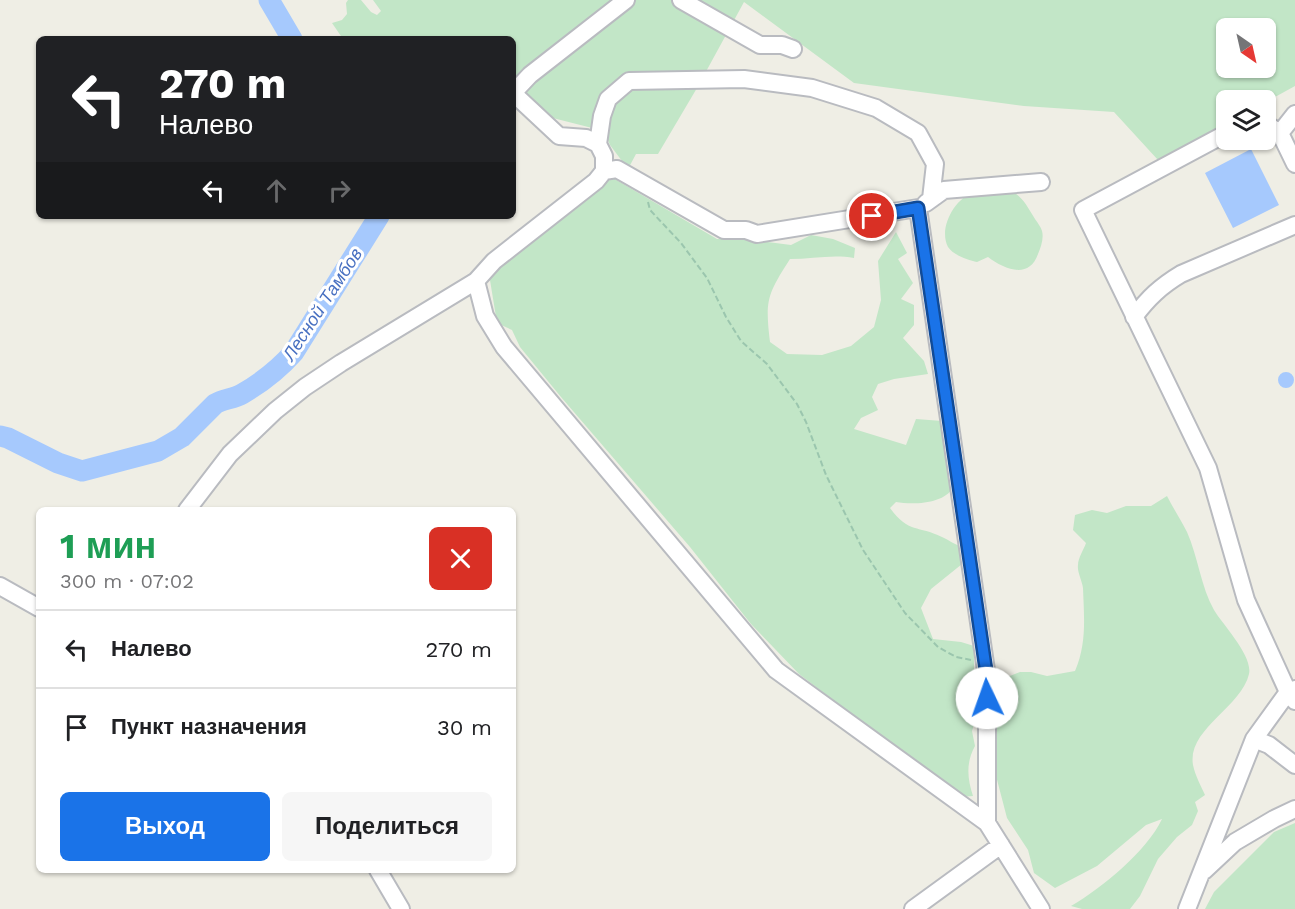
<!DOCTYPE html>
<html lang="ru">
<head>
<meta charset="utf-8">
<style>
  body { margin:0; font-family:"Work Sans",sans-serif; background:#f6f6f6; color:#202124; height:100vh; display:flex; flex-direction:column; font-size:22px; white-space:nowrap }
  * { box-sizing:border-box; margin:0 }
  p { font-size:20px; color:#757577 }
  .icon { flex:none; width:33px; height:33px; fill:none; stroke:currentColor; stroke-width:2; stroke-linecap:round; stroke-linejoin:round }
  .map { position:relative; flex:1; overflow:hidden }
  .sheet { position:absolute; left:36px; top:507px; width:480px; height:366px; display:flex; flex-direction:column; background:#fff; border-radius:9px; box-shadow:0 2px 4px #0004 }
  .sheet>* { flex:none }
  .top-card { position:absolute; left:36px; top:36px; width:480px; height:183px; border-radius:9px; box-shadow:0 2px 4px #0004; background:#202124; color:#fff; overflow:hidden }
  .needle { width:39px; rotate:146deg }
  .tools { position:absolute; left:1216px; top:18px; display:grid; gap:12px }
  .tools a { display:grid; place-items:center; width:60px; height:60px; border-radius:9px; background:#fff; box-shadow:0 2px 4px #0004; font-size:30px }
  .pin { position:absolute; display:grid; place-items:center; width:51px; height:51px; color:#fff; margin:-26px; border:3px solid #fff; border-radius:50%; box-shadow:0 2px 6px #0007 }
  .me { position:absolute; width:66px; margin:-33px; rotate:357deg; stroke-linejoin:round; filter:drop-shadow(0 0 4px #0008) }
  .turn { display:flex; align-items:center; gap:21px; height:126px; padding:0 24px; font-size:27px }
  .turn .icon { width:78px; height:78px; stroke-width:2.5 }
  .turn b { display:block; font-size:42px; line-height:51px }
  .lanes { display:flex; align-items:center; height:57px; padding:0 24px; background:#0003; justify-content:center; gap:30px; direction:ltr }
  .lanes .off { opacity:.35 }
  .round { display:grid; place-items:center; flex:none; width:63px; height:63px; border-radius:9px; background:#f6f6f6 }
  .summary { display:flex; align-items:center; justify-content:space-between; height:102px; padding:0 24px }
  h1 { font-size:36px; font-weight:700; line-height:45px; color:#1e9e55 }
  .button { display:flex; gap:12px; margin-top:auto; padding:12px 24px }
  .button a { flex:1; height:69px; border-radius:9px; background:#1a73e8; color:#fff; font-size:24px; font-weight:700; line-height:69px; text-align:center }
  .button a+a { background:#f6f6f6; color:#202124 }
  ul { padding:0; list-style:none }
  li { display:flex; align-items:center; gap:18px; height:78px; padding:0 24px; border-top:2px solid #e0e0e0 }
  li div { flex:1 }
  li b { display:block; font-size:22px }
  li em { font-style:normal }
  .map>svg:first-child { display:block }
  .green { fill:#c2e6c7; fill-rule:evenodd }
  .water { fill:#a6c9fd }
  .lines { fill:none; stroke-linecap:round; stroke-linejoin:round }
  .river { stroke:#a6c9fd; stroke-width:21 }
  .minor-casing { stroke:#b9bbc0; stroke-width:20 }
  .path { stroke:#9bc6ae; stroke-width:2; stroke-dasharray:6 3; stroke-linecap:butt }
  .minor { stroke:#fff; stroke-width:16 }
  .route-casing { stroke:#114b97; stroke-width:15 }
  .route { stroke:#1a73e8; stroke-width:10 }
  .labels { text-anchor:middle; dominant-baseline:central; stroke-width:6; stroke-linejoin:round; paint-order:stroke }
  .water-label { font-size:18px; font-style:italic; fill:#4870c1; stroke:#fff }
</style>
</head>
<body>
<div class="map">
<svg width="1295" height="909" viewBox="0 0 1295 909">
  <rect width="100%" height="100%" fill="#efeee5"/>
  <path class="green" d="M348 0H361L371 12 377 15 381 11 373 0H1295V86L1266 102 1227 100V123L1158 160 1114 112 1024 106 854 83 744 2 697 88 658 154H636L628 169 610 145 604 131 541 115 513 87V39H343L332 23 342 20 347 14 346 3ZM1227 28H1266V68H1227Z
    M613 178 717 239H744L791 245 811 235 833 239 855 248 854 258C833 254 812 259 790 259 767 295 765 300 770 342L787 354 822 355 851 346 874 327 881 300 878 261 896 232 907 253 898 259 913 283 901 299 914 305V325L903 338 924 361 928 374 894 379 878 384 872 397 878 410 861 418 854 429 906 445 916 419 942 421 953 487C945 504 913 505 896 502L890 508C909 534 918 525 942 537 949 540 955 545 963 547L967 560 931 589 921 608 933 639 961 642 974 646V678L977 700 976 718 972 731 975 746C966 762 967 778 973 796L960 797 799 674 751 624 690 547 561 397 520 347 512 330 497 323 489 274 590 191Z
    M1007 188C1023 197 1025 203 1035 219 1037 222 1041 227 1042 231 1044 238 1041 247 1038 254 1029 280 1004 269 988 257L977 262C968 260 953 255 948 247 938 228 955 198 974 192 984 189 996 189 1007 188Z
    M1167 496C1173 508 1181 520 1187 532 1198 557 1201 587 1214 610 1223 625 1253 656 1249 674 1241 708 1187 729 1193 765 1195 775 1201 786 1205 795L1195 802 1198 811 1192 825 1177 837 1158 859 1140 896 1130 909H1082L1071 906C1102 888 1147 851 1162 819L1146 825 1097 866 1055 888 1034 873 1028 850 1007 818 995 772 992 718 995 682 1020 672H1031L1047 676 1075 671C1087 643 1084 617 1083 588 1082 580 1077 572 1078 565 1078 558 1084 549 1086 543L1073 530 1075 515 1092 510 1107 513 1126 506H1151Z
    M1295 823V909H1205L1214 892 1274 832Z"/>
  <path class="water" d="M1251 149 1279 205 1233 228 1205 173Z
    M1278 380a8 8 0 1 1 16 0a8 8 0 1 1-16 0Z"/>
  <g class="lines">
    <path class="river" d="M269 0 292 39
      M0 436 8 438 58 463 82 471 158 451 182 437 215 404C223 399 233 399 242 394 261 383 279 369 294 352L379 216"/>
    <g class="minor-casing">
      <path id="minor" d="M681 0 760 45H782L793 49
        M513 93 530 75 626 0
        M513 93 559 136 586 138 598 144 604 156V171
        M1266 124 1280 133 1295 164
        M1227 133 1083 210 1208 468 1246 600 1288 692 1295 701
        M1280 133 1295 114
        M598 144 602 116 608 99 629 81 744 79 812 88 876 108 918 133 935 164 931 199
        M926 203 944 190 1041 182
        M476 281 485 316 504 347 776 670 987 823 1041 909
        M1134 317C1148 298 1161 286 1181 274L1295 225
        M187 510 230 454 275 411 305 387 341 363 476 281 494 261 596 181 604 171 617 169 724 230H746L757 234 918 208 987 677V823
        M0 586 39 608
        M1254 739 1269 745 1295 765
        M378 870 401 909
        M1204 871 1235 842 1274 819 1295 809
        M913 909 1001 845
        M1187 909 1254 739 1288 692 1295 689"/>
    </g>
    <path class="path" d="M648 202 650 210 681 243 707 278 726 317 741 341 767 364 797 404 806 422 826 475 863 550 905 613 938 647 956 657 971 660"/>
    <use href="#minor" class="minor"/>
  </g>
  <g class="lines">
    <g class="route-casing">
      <path id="route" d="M872 216 918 208 987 677V698"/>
    </g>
    <use href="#route" class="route"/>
  </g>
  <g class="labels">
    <g class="water-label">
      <text transform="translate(322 304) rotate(-57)">Лесной Тамбов</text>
    </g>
  </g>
</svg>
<div class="tools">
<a><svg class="needle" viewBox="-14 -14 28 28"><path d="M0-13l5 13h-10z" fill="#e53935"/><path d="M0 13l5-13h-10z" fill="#757577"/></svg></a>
<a><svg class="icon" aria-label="layers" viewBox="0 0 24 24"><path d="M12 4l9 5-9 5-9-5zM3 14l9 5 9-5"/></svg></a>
</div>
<div class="pin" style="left:872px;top:216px;background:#d93025"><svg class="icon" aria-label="arrive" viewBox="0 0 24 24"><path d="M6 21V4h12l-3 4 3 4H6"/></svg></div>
<svg class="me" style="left:987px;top:698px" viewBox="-20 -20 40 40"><circle r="19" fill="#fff"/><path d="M0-13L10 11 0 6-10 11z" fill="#1a73e8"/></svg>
<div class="top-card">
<div class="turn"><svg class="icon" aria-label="left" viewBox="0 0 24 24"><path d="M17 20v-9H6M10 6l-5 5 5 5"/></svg><div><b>270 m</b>Налево</div></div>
<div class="lanes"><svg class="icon" aria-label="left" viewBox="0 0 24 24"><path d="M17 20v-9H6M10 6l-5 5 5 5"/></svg><svg class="icon off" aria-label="ahead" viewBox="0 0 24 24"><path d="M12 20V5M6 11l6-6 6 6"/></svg><svg class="icon off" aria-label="right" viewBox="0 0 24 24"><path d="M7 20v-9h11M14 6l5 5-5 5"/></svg></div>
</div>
<section class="sheet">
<div class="summary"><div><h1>1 мин</h1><p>300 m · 07:02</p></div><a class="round" style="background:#d93025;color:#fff"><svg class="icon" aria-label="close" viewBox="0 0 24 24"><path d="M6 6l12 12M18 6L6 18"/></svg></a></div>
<ul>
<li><svg class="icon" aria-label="left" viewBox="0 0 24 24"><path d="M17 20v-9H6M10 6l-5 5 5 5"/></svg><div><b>Налево</b></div><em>270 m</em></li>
<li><svg class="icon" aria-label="arrive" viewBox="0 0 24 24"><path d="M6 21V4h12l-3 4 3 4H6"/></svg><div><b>Пункт назначения</b></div><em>30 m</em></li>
</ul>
<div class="button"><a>Выход</a><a>Поделиться</a></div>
</section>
</div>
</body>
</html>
